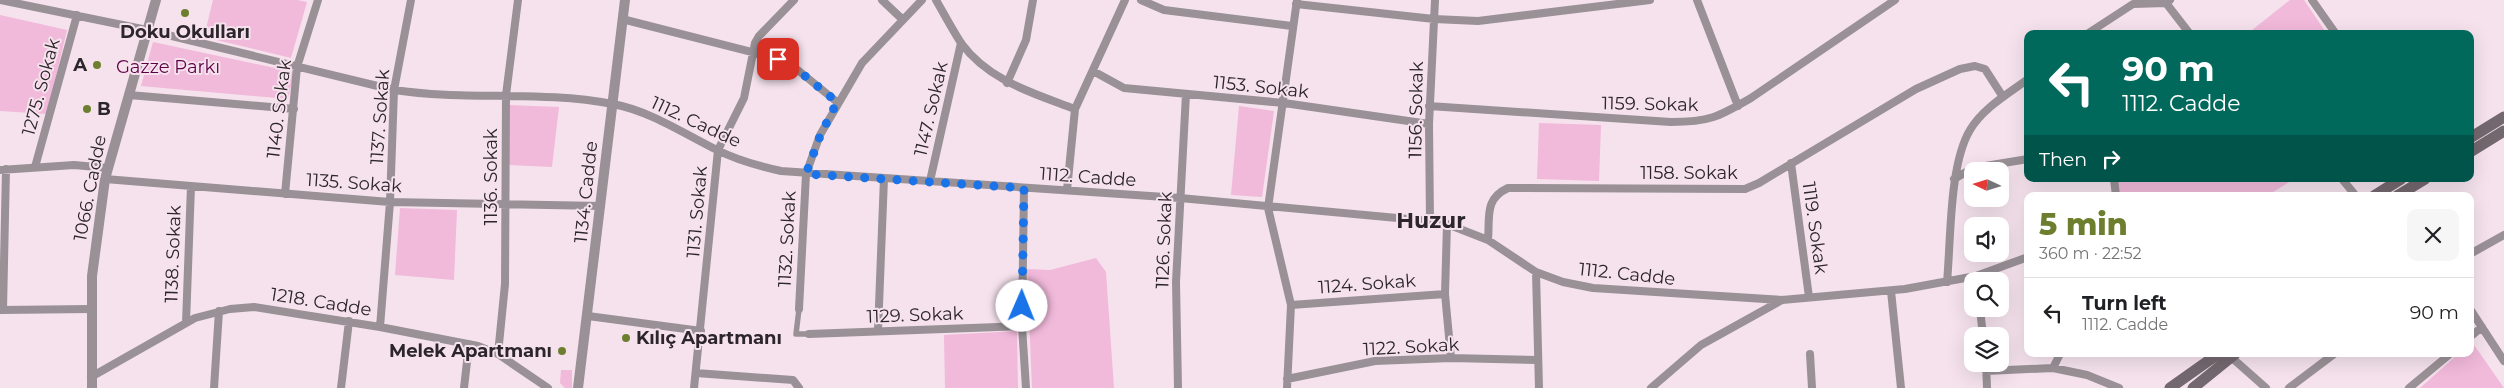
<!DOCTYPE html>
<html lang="en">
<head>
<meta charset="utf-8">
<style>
  body { margin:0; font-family:Montserrat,sans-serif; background:#f6f6f6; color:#202124; height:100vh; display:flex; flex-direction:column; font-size:19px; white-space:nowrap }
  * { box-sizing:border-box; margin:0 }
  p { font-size:16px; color:#757577 }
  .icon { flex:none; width:28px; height:28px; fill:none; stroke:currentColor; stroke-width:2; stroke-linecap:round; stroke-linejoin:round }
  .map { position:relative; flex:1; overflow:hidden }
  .sheet { position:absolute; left:2024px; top:192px; width:450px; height:165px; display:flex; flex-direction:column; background:#fff; border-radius:10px; box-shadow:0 5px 20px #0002 }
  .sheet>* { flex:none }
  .hud { position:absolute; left:2024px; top:30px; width:450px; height:152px; border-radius:10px; box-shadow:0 5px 20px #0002; background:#00695c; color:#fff; overflow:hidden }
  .needle { width:32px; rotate:274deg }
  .tools { position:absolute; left:1964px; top:162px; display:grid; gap:10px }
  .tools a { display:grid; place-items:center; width:45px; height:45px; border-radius:10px; background:#fff; box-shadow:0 5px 20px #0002; font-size:25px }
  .pin { position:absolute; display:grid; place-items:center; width:42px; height:42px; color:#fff; margin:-21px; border-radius:10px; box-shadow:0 2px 8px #0006 }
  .me { position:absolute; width:55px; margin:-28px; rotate:1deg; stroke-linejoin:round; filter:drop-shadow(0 0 4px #0008) }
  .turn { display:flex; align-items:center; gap:18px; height:105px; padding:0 15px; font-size:22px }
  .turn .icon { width:65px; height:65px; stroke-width:2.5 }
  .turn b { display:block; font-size:35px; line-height:42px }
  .then { display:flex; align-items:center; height:48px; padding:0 15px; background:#0003; gap:10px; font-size:19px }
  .round { display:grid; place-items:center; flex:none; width:52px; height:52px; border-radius:10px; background:#f6f6f6 }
  .summary { display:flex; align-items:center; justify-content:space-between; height:85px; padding:0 15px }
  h1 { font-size:30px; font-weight:800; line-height:38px; color:#6d7f2e }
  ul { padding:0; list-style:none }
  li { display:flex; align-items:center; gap:15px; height:70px; padding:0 15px; border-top:1px solid #e0e0e0 }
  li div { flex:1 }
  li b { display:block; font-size:19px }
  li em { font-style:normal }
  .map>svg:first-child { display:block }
  .green { fill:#f1b9da }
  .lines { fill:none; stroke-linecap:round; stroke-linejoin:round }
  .pedestrian { stroke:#999196; stroke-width:5.5 }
  .minor { stroke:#999196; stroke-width:8 }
  .tertiary { stroke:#999196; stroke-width:10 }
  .secondary { stroke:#73686e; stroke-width:11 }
  .route { stroke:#1a73e8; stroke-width:9; stroke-dasharray:0 16.2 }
  .poi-dot { fill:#6d7f2e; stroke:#f5e2ed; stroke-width:2 }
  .labels { text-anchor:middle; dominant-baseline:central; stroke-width:4; stroke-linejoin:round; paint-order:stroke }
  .poi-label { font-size:18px; font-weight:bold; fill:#2c2529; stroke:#f5e2ed; text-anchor:end }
  .park-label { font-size:18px; fill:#5f0047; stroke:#f5e2ed }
  .street-label { font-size:18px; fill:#2c2529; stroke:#f5e2ed }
  .district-label { font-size:22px; font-weight:bold; fill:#2c2529; stroke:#f5e2ed }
</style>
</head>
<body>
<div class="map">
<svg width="2504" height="388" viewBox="0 0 2504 388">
  <rect width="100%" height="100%" fill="#f5e2ed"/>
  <path class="green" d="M213 0H297L307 2 291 58 204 37Z
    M2290 0H2304L2327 34H2247Z
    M0 15 67 30 47 114 0 111Z
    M153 42 294 72 288 99 141 86Z
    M508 105 559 107 552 167 507 165Z
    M1239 106 1274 111 1262 197 1231 195Z
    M1539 123 1601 125 1599 181 1537 179Z
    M2117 179H2294L2267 196H2119Z
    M400 208 457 210 454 280 395 275Z
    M1096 258 1106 272 1114 388H1032L1027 269 1050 270Z
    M1017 331 1018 388H945L944 335Z
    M2472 342 2504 388H2420L2458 354H2470Z
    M561 370H572V388H565L560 383Z"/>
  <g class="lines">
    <path class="pedestrian" d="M799 309 796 334H809"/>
    <path class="minor" d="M0 0 147 30 394 90C467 101 540 90 613 104 650 111 683 133 717 150 737 160 758 166 781 171L1180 198 1430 221 1447 224 1488 240 1536 272 1563 282 1593 288 1782 300 1905 289 1976 276 2028 257
      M882 0 902 19
      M936 0C944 14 952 29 961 43 989 81 1033 93 1075 109
      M1141 0 1164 10 1292 26
      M1697 0 1738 106
      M2312 0 2336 34
      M2166 3 2190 34
      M1296 4 1434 19 1478 21 1650 0
      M622 19 779 59 794 67 837 102
      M2087 34 2133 4 2166 3 2170 0
      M1093 71 1124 88 1284 103 1429 124
      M1007 83 1026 40 1033 0
      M129 95 294 109
      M1429 106 1671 122C1710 122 1718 117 1751 98L1895 0
      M1791 163 1809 297
      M35 167 77 15
      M0 170 74 165 107 168
      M105 179 390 202 601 206
      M1954 179 1973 168 2028 159
      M2114 179 2116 196
      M2342 179 2356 196
      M930 181 961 43
      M1024 188 1022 326 1026 388
      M1067 190 1075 109 1125 0
      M285 194 297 67 318 0
      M1430 221 1429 124 1435 0
      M1447 224 1445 294 1451 358
      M1488 240C1490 217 1484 199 1508 188L1745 189 1759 183 1916 89 1960 69 1975 66 1985 69 2003 97
      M2470 254 2504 235
      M1536 272 1539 388
      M1947 282C1951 240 1949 165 1970 130 1983 108 2008 94 2028 79
      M1891 291 1901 388
      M1291 305 1445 294
      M799 309 806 174 820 135 862 63 922 0
      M1980 309 1983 336
      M2470 309 2504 361
      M0 310 91 309
      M3 310 6 169
      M588 316 701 331
      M186 323 191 186
      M380 327 390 202 394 90 411 0
      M878 331 884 178
      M809 334 1022 326
      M2470 337 2482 327
      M498 354 505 284 506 95 518 0
      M1810 354 1812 388
      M2231 357 2266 388
      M1986 364 1987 388
      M2053 368 2060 354
      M1986 371 2053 368 2087 375 2119 388
      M696 373 793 380 799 388
      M91 377 195 318 230 309 254 307 380 327 478 346 498 354 548 388
      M1287 379 1375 361 1451 358 1538 360
      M214 388 219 311
      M341 388 349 321
      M464 388 469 344
      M694 388 718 150 744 98 755 43 759 36 794 0
      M1178 388 1176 282 1186 94
      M1287 388 1291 305 1268 208 1297 0
      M1651 388 1701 345 1782 300
      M2289 388 2334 354
      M2409 388 2450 354"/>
    <path class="tertiary" d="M92 388V276L105 179 156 0
      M578 388 625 0"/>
    <path class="secondary" d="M2470 138 2504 117
      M2470 152 2504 131
      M2374 196 2401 179
      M2397 196 2425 179
      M2170 388 2218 354
      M2193 388 2235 354"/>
  </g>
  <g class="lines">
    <path class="route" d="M778 59 794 67 837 102 820 136 806 174 1024 188 1022 306"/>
  </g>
  <g class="poi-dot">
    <circle cx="185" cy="13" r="5"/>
    <circle cx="97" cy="65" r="5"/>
    <circle cx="87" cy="109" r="5"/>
    <circle cx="626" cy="338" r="5"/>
    <circle cx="562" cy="351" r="5"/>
  </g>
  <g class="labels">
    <g class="poi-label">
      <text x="185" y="32" text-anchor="middle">Doku Okulları</text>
      <text x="87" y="65">A</text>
      <text x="97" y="109" text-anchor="start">B</text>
      <text x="636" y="338" text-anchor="start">Kılıç Apartmanı</text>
      <text x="552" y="351">Melek Apartmanı</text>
    </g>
    <g class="park-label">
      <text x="168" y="67">Gazze Parkı</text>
    </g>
    <g class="street-label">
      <text transform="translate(41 87) rotate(-75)">1275. Sokak</text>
      <text transform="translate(1261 87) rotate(6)">1153. Sokak</text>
      <text transform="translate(1650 104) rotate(1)">1159. Sokak</text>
      <text transform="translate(279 109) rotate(-83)">1140. Sokak</text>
      <text transform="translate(931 109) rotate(-77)">1147. Sokak</text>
      <text transform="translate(1416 110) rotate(-89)">1156. Sokak</text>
      <text transform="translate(380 117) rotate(-86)">1137. Sokak</text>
      <text transform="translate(696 122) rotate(25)">1112. Cadde</text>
      <text x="1689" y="173">1158. Sokak</text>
      <text transform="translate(491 177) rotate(-90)">1136. Sokak</text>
      <text transform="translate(1088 177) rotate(4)">1112. Cadde</text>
      <text transform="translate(354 183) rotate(4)">1135. Sokak</text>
      <text transform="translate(90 188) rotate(-79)">1066. Cadde</text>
      <text transform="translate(586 192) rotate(-84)">1134. Cadde</text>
      <text transform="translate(697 212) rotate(-85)">1131. Sokak</text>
      <text transform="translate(1815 228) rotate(82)">1119. Sokak</text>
      <text transform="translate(787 239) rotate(-87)">1132. Sokak</text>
      <text transform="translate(1164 240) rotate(-88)">1126. Sokak</text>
      <text transform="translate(173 254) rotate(-88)">1138. Sokak</text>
      <text transform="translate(1627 274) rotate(6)">1112. Cadde</text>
      <text transform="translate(1367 284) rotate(-4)">1124. Sokak</text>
      <text transform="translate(321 302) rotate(9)">1218. Cadde</text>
      <text transform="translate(915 315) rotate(-2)">1129. Sokak</text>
      <text transform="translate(1411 347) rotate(-3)">1122. Sokak</text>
    </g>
    <g class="district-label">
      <text x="1431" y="220">Huzur</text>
    </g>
  </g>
</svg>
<div class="tools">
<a><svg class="needle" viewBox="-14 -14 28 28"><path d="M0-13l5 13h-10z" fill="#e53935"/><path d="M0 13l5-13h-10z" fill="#757577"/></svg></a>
<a><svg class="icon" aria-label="sound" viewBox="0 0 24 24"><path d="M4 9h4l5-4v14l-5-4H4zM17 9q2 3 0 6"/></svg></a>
<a><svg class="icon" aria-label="search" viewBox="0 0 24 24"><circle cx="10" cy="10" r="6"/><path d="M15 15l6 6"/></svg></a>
<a><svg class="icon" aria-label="layers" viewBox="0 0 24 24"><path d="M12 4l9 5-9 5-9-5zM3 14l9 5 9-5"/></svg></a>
</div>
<div class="pin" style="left:778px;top:59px;background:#d93025"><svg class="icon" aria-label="arrive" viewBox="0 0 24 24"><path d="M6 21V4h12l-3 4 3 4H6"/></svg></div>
<svg class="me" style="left:1022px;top:306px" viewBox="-20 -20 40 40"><circle r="19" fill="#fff"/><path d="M0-13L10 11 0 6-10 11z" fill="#1a73e8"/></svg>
<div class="hud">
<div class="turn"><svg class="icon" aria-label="left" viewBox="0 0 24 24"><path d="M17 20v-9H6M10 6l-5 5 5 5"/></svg><div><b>90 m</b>1112. Cadde</div></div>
<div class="then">Then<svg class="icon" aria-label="right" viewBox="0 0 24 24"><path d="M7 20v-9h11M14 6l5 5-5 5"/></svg></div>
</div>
<section class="sheet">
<div class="summary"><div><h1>5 min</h1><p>360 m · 22:52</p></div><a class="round"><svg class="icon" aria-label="close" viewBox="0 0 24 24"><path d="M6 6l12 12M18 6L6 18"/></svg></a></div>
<ul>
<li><svg class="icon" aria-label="left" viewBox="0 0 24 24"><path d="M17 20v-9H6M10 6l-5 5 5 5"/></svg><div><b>Turn left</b><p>1112. Cadde</p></div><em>90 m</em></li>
</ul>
</section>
</div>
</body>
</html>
